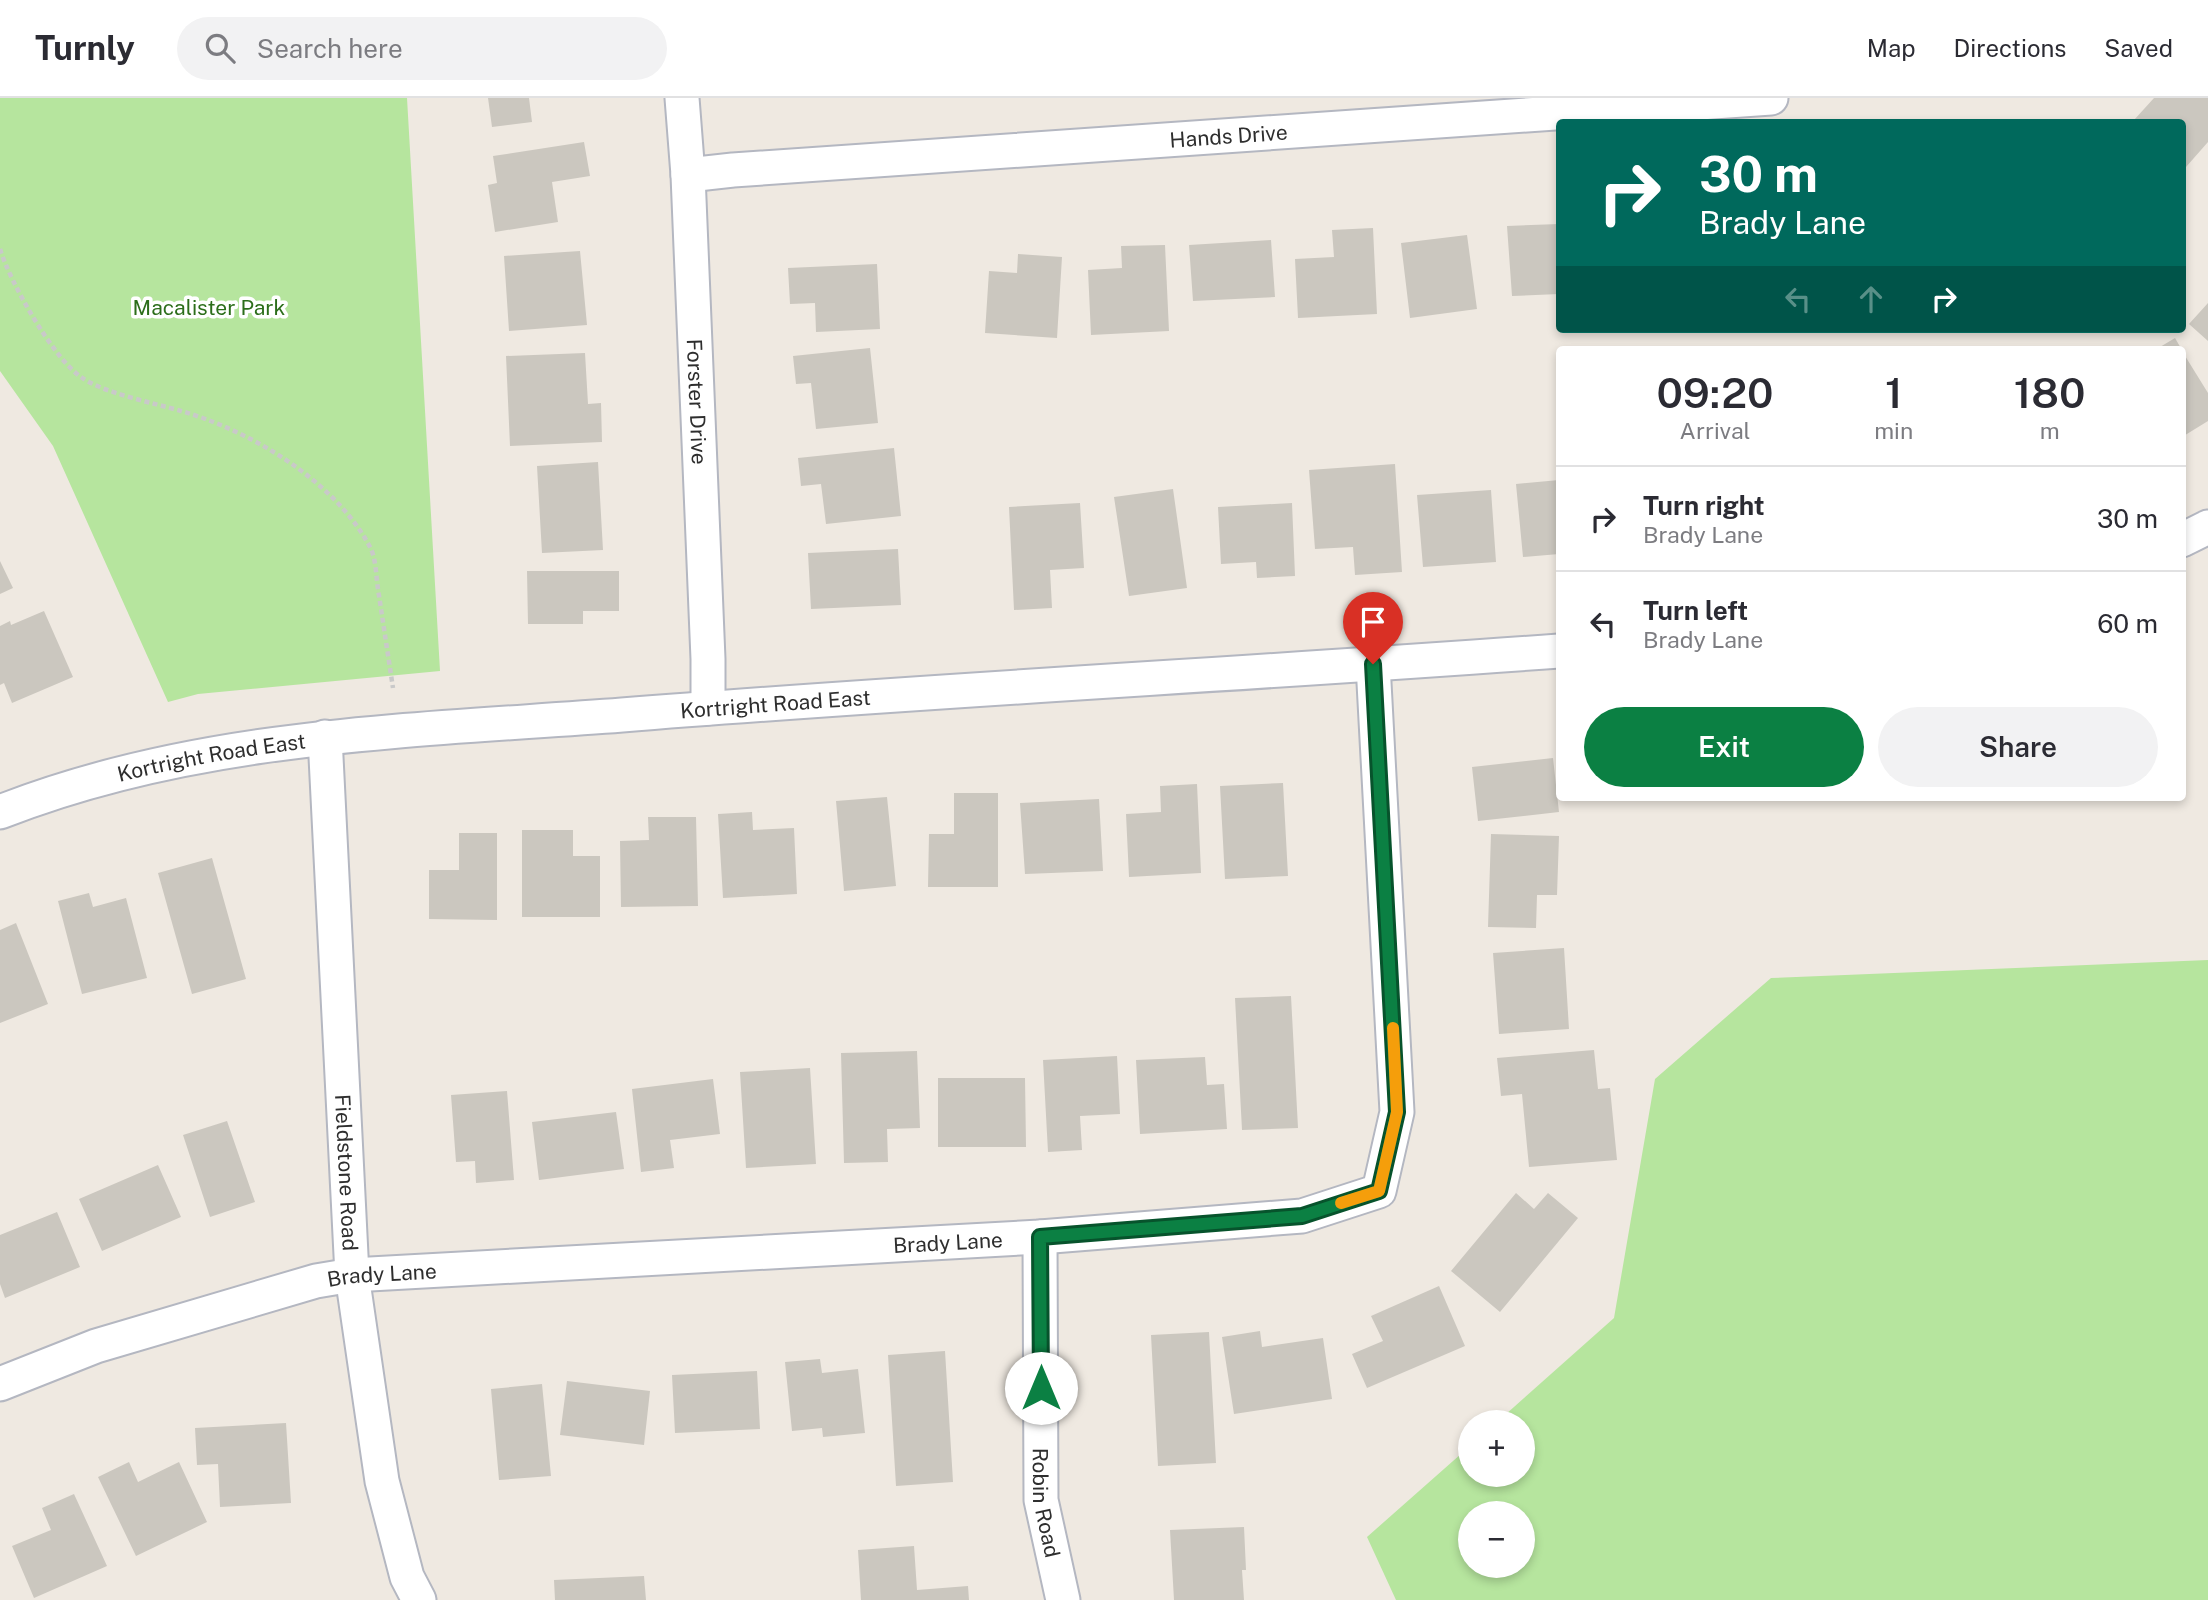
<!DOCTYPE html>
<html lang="en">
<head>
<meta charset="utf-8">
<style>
  body { margin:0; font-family:"Public Sans",sans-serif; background:#f2f2f3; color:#2b2b33; height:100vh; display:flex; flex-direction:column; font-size:26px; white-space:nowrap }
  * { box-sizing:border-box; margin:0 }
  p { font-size:23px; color:#7c7c81 }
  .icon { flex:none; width:38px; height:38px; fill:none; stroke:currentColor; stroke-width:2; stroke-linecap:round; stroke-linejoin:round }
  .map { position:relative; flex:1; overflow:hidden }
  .details { position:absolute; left:1556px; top:248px; width:630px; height:455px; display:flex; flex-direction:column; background:#fff; border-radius:7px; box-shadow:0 4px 10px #0003 }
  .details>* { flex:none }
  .guide { position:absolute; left:1556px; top:21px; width:630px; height:214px; border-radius:7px; box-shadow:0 4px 10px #0003; background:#00695c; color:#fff; overflow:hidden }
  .tools { position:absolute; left:1458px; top:1312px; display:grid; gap:14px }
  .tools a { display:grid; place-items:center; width:77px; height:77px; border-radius:50%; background:#fff; box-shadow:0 4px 10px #0003; font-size:35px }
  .pin { position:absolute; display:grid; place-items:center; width:60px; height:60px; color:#fff; margin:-72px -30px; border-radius:50% 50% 50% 0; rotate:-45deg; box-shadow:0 0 7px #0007 }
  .pin .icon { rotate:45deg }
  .me { position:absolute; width:77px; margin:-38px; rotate:0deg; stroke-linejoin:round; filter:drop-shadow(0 0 5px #0008) }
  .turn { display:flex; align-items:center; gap:24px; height:147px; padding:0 28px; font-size:32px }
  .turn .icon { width:91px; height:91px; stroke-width:2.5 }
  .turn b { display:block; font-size:49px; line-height:60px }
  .lanes { display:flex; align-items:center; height:66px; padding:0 28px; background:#0003; justify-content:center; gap:35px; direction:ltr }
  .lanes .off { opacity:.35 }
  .eta { display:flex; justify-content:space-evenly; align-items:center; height:119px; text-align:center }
  .eta b { font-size:42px; font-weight:600; line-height:49px }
  .button { display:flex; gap:14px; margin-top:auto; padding:14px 28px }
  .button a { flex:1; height:80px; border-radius:42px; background:#0b8043; color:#fff; font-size:28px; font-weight:600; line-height:80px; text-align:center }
  .button a+a { background:#f2f2f3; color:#2b2b33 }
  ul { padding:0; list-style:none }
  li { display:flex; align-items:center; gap:21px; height:105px; padding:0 28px; border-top:2px solid #e1e1e2 }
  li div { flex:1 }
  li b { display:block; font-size:26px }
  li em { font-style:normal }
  header { display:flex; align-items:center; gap:42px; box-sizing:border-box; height:98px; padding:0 35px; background:#fff; border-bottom:2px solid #e1e1e2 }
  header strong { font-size:33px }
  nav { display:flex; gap:38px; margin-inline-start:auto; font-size:24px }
  .search { width:490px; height:63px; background:#f2f2f3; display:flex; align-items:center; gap:18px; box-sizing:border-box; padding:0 24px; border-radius:38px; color:#7c7c81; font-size:26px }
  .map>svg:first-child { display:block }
  .green { fill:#b6e59e; fill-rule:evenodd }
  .building { fill:#cbc7bf }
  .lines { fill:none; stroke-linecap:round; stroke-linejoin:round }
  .street-casing { stroke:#b4b7c1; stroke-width:37 }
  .path { stroke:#c9c9c9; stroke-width:4.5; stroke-dasharray:5 3.5; stroke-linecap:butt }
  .street { stroke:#fff; stroke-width:33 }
  .route-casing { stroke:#07532c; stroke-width:18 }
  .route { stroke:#0b8043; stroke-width:12 }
  .slow { stroke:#f59e0b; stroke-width:12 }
  .labels { text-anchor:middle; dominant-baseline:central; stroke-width:7; stroke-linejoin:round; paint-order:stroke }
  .street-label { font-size:21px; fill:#2e2e2e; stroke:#fff }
  .park-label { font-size:21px; fill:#2c6e1b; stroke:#fff }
</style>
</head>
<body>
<header>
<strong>Turnly</strong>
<div class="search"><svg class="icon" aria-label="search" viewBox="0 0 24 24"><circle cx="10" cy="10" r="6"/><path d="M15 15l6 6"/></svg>Search here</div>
<nav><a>Map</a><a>Directions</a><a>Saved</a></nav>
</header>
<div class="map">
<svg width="2208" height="1502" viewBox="0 0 2208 1502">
  <rect width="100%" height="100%" fill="#efe9e1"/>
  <path class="green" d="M0 0H407L440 573 198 596 168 604 53 348 0 273Z
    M2208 862V1502H1396L1367 1439 1470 1348V1377H1522V1325H1496L1614 1220 1655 981 1771 880ZM1470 1416H1522V1468H1470Z"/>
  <path class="building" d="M488 0H529L532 24 492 29Z
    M2154 0H2208V44L2186 69 2182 65V24H2137L2134 22Z
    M584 44 590 78 552 84 558 124 495 134 488 87 497 85 493 58Z
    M1559 126V196L1512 198 1507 128Z
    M1373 130 1377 216 1298 220 1295 161 1334 159 1332 132Z
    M1467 137 1477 211 1410 220 1401 145Z
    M1271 142 1275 199 1193 203 1189 147Z
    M1165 147 1169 233 1091 237 1088 172 1122 170 1121 148Z
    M580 153 587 227 509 233 504 158Z
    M1018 156 1062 159 1057 240 985 235 989 173 1017 175Z
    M877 166 880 231 816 234 815 205 790 206 788 170Z
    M2208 205V243L2189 226Z
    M2175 240 2182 252H2155Z
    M870 250 878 325 816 331 811 285 796 286 793 258Z
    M2182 253 2208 295V323L2182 339Z
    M585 255 588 306 601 305 602 344 510 348 506 258Z
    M894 350 901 418 826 426 821 386 801 388 798 360Z
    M598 364 603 452 542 455 537 368Z
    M1395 366 1402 474 1355 477 1353 449 1315 451 1309 372Z
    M1559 382V456L1523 459 1516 386Z
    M1173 391 1187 490 1129 498 1114 399Z
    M1491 392 1496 464 1423 469 1417 397Z
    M1080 405 1084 470 1050 472 1052 510 1014 512 1009 409Z
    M1292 405 1295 478 1257 480 1256 464 1221 466 1218 409Z
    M898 451 901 507 811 511 808 455Z
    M0 463 13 490 0 496Z
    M527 473H619V513H583V526H528Z
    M44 513 73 579 12 605 4 585 0 587V528L10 523 11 527Z
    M1553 660 1559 714 1478 723 1472 669Z
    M1283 685 1288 778 1225 781 1220 688Z
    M1197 686 1201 775 1129 779 1126 716 1161 714 1160 688Z
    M954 695H998V789H928L929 736H954Z
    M887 699 896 788 844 793 836 703Z
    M1099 701 1103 773 1025 776 1020 705Z
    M752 714 753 732 794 730 797 796 723 800 718 716Z
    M648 719H696L698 808 621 809 620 743 649 742Z
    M522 732H573V758H600V819H522Z
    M459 735H497V822L429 821V772H459Z
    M1491 736 1559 738 1557 797H1537L1536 830 1488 829Z
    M212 760 246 881 192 896 158 775Z
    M89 795 93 809 126 800 147 880 82 896 58 803Z
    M16 825 48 906 0 925V832Z
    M1564 850 1569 931 1499 936 1493 855Z
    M1291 898 1298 1030 1242 1032 1235 900Z
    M1594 952 1598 991 1610 990 1617 1062 1529 1069 1522 996 1501 998 1497 960Z
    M917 953 920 1030 887 1031 888 1064 844 1065 841 955Z
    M1117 958 1120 1016 1080 1018 1082 1052 1048 1054 1043 962Z
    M1205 959 1207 987 1224 986 1227 1031 1140 1036 1136 962Z
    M810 970 816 1066 746 1070 740 974Z
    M938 980H1025L1026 1049H938Z
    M713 981 720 1036 670 1042 674 1070 641 1074 632 991Z
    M507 993 514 1082 476 1085 475 1063 456 1064 451 997Z
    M616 1014 624 1071 539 1082 532 1024Z
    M227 1023 255 1104 210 1119 183 1037Z
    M158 1067 181 1119 102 1153 79 1101Z
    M1516 1095 1534 1111 1548 1095 1578 1120 1500 1214 1451 1173Z
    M57 1114 80 1169 5 1200 0 1186V1137Z
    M1439 1188 1465 1248 1367 1290 1352 1256 1383 1243 1371 1218Z
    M1260 1233 1262 1249 1323 1240 1332 1301 1234 1316 1222 1239Z
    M1209 1234 1216 1365 1158 1368 1151 1237Z
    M945 1253 953 1384 896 1388 888 1257Z
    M820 1261 822 1275 858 1271 865 1335 823 1339 822 1330 792 1333 785 1264Z
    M757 1273 760 1331 675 1335 672 1277Z
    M567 1283 650 1293 644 1347 560 1337Z
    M542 1286 551 1378 499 1382 491 1291Z
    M286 1325 291 1405 220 1409 218 1366 197 1367 195 1330Z
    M129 1364 138 1384 179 1364 207 1424 136 1458 98 1379Z
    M74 1396 107 1468 34 1500 12 1448 51 1432 42 1410Z
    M1244 1429 1246 1472H1242L1244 1502H1174L1170 1432Z
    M914 1448 917 1492 968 1488 969 1502H861L858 1452Z
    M644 1478 646 1502H555L554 1482Z"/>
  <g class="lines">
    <g class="street-casing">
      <g id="street">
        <path id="s1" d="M682 0 688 77 708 561V610"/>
        <path id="s2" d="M688 77 733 72 1771 0"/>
        <path d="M2182 442 2208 429"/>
        <path id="s3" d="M325 639 352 1177 382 1383 407 1479 419 1502"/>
        <path id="s4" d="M0 714C198 636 413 633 622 617 934 592 1247 576 1559 553"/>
        <path id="s5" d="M1040 1139 1041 1402 1063 1502"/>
        <path id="s6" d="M0 1286 96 1248 316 1183 352 1177 1040 1139 1302 1118 1379 1093 1397 1014 1373 566"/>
      </g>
    </g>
    <path class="path" d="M0 151C10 184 53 260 81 279 103 295 154 305 181 313 251 333 335 383 370 449 376 460 376 478 378 491 383 524 388 557 393 590"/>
    <use href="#street" class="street"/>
  </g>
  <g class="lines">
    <g class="route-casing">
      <path id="route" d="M1041 1290 1040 1139 1302 1118 1379 1093 1397 1014 1373 566"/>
    </g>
    <use href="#route" class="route"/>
    <path class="slow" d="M1341 1105 1379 1093 1397 1014 1393 930"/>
  </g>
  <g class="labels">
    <g class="street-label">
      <text stroke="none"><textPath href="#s2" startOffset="542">Hands Drive</textPath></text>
      <text stroke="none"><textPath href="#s1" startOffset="304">Forster Drive</textPath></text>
      <text stroke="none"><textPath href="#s4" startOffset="786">Kortright Road East</textPath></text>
      <text stroke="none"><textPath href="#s4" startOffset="219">Kortright Road East</textPath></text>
      <text stroke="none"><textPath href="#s3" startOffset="436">Fieldstone Road</textPath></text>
      <text stroke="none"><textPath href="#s6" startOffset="966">Brady Lane</textPath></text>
      <text stroke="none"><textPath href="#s6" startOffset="399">Brady Lane</textPath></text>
      <text stroke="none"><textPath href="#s5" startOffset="266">Robin Road</textPath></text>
    </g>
    <g class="park-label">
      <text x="209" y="209">Macalister Park</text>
    </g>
  </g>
</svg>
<div class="tools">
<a>+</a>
<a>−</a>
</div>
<div class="pin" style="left:1373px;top:566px;background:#d93025"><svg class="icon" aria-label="arrive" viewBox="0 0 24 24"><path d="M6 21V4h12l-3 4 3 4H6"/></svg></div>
<svg class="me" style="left:1041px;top:1290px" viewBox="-20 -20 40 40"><circle r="19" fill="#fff"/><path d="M0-13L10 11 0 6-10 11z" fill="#0b8043"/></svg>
<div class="guide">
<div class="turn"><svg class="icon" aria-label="right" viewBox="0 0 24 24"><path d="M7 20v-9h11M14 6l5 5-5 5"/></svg><div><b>30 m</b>Brady Lane</div></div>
<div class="lanes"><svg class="icon off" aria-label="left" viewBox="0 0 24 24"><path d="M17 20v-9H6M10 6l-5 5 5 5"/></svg><svg class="icon off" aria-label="ahead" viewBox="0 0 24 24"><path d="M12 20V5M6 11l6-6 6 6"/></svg><svg class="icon" aria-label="right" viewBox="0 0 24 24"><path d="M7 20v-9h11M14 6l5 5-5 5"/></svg></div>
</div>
<section class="details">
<div class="eta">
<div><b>09:20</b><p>Arrival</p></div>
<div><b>1</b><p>min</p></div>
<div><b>180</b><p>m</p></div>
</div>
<ul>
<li><svg class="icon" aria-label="right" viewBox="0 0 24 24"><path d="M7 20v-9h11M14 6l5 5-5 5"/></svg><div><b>Turn right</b><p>Brady Lane</p></div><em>30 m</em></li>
<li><svg class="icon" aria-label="left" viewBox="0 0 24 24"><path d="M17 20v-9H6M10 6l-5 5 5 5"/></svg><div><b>Turn left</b><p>Brady Lane</p></div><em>60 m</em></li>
</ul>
<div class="button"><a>Exit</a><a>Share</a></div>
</section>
</div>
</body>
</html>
